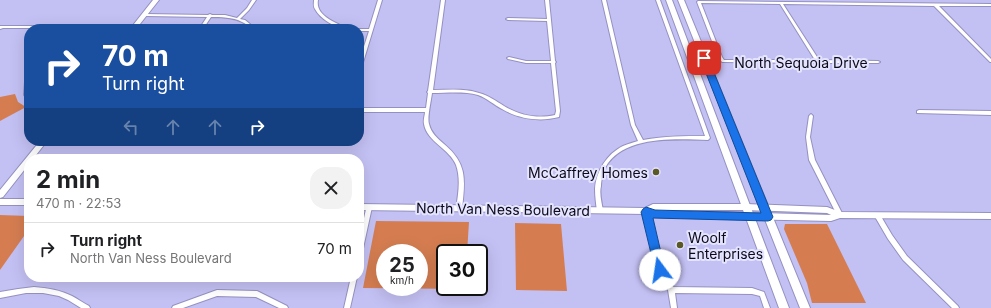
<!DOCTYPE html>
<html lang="en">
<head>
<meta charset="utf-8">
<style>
  body { margin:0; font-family:Inter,sans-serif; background:#f2f2f2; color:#202124; height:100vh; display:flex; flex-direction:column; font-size:15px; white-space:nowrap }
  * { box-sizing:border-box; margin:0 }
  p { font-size:13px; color:#757577 }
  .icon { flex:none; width:22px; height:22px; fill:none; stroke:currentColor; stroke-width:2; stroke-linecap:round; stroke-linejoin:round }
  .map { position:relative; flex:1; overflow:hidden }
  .sheet { position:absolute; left:24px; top:154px; width:340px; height:128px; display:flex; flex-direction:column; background:#fff; border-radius:16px; box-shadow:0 4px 16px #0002 }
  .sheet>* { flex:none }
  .top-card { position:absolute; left:24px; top:24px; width:340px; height:122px; border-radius:16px; box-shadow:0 4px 16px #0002; background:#1a4fa0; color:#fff; overflow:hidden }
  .speed { position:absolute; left:376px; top:244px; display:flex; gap:8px; font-size:20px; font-weight:700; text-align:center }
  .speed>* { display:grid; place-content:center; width:52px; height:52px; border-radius:50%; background:#fff; box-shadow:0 4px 16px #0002; line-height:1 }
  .speed small { font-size:10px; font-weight:400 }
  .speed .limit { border:2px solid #111; border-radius:6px; background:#fff; color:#111 }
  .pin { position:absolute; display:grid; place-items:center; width:34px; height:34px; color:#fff; margin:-17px; border-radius:8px; box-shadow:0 2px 6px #0006 }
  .me { position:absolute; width:44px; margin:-22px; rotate:346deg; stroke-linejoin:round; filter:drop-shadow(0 0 3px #0008) }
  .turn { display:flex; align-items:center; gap:14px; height:84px; padding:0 12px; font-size:18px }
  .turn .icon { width:52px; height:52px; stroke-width:2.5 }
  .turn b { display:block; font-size:28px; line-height:34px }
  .lanes { display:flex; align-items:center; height:38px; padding:0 12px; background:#0003; justify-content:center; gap:20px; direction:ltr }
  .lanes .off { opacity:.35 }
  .round { display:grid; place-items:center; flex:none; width:42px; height:42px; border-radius:16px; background:#f2f2f2 }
  .summary { display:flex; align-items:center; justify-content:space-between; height:68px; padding:0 12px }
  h1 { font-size:24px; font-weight:700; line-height:30px }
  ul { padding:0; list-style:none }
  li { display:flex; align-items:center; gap:12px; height:52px; padding:0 12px; border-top:1px solid #e0e0e0 }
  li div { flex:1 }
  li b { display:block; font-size:15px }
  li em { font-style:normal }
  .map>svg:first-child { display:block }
  .green { fill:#d57d51; fill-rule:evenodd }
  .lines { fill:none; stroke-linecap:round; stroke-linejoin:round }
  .street-casing { stroke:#9491c1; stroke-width:2 }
  .secondary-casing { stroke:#9491c1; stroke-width:2 }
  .primary-casing { stroke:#9491c1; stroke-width:2 }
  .street { fill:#fff; fill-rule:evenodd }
  .secondary { fill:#fff; fill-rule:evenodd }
  .primary { fill:#fff; fill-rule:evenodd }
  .route { fill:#1a73e8; stroke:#114b97 }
  .poi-dot { fill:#5a5825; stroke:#e5e4ff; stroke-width:1.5 }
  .labels { text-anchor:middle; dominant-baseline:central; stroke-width:4; stroke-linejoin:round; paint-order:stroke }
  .street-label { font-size:14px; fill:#0b091a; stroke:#e5e4ff }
  .poi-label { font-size:14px; fill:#0b091a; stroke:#e5e4ff; text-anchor:end }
</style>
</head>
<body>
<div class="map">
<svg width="991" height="308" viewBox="0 0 991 308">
  <rect width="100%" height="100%" fill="#c3c0f3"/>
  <path class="green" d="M15 94 18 102 26 107 0 121V97Z
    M0 215 29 216V229L0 270Z
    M376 221 469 222 467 253H445V287H465V289L363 288ZM385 253H419V287H385Z
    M515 223 561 224 567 291 516 290Z
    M785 224H827L866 303H812L807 283 784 229Z"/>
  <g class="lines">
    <g class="street-casing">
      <path id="street" d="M252 0H256L249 10 240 19 245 20 256 29C249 29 248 24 242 22 233 17 220 17 211 17L203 29H199L207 17 145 16 143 15 145 14 208 15 210 14 212 15H225L237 18 247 8Z
        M314 0H318C315 16 336 22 347 29 337 29 320 19 315 9 313 6 314 3 314 0Z
        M378 0H382L361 69 359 70V62L369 31H359V29H358H369Z
        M441 0H445L433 90C448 90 464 88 479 93 488 95 496 101 504 106 519 115 537 119 555 115L556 111 551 63H526L508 59 507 58 509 57 526 61H551L547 21 508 20 506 19 508 18 547 19 545 0H549L555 61 556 62 555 63 560 111 559 117C540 122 519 119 502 109 494 105 487 98 478 95 464 91 447 93 432 93 431 101 427 118 429 124 431 133 438 139 444 144 468 164 465 180 462 209L461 211H457L456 209C458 195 461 179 456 165 450 149 427 142 424 124 423 120 425 115 425 112H359V108H426L428 93 427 92 428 91Z
        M602 0H606L635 125 643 140C664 136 684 136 705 136L656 0H660L710 138 708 140C676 139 623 135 605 168 603 173 601 181 601 186 599 194 602 203 603 211L602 213H598L597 211C596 204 595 196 595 189 596 171 607 154 623 146 628 144 634 142 638 141L631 125Z
        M698 1 991 4V6H939L991 59V62H990L934 6 783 4 819 60 878 61 880 62 878 63H821L819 64 817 63 723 62H722L718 57 697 2ZM701 3 780 4 815 60H724L722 57Z
        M0 26H77L79 27 77 29H73L74 28H3L0 29Z
        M27 79H29L28 95 29 99H27L24 95 25 82Z
        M919 110 991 111V115L917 113V111Z
        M811 114 813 116 810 137 815 160 843 215 842 217H838L809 160 806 137 809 116Z
        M367 205H371L372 207 362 253 361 255 359 256V240Z
        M644 209H648L649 211 663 270 673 287 752 288 764 292 770 308H764L760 296 752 294 675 293 677 308H671L668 290 657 270 643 211Z
        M875 213H879L892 235 907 256 958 306 959 308H952L903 260 888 239 874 215Z
        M351 277H357L350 308H344Z
        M34 287C48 288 60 290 72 296 78 299 83 303 89 306L90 308H81L68 300 59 296 43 293H26L0 298V292L18 289Z
        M217 290 257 291 287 306 288 308H279L256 297 217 296 183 308H172L173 306Z"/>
    </g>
    <g class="secondary-casing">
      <path id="secondary" d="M153 0H159L136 29H130Z
        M40 141H47L33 159H29V164L3 197 0 198V190Z
        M0 199H29V205H0Z
        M359 204 645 208 653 204H746L827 207 840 212 991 213V219L840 218 831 221 655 217 646 214 359 210ZM654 210H746L827 213 831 215Z"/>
    </g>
    <g class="primary-casing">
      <path id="primary" d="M666 0H672L789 308H779Z
        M678 0H684L810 308H800Z"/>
    </g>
    <use href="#street" class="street"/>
    <use href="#secondary" class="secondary"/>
    <use href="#primary" class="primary"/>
  </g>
  <path class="route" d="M704 55 708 58 773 217 771 220 768 221 653 218 665 270 664 273 660 274 656 273 655 270 641 212 643 209 646 207 655 210 761 213 700 58Z"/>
  <g class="poi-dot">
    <circle cx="656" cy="172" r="4"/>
    <circle cx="680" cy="245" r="4"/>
  </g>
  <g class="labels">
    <g class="street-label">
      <text x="801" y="62">North Sequoia Drive</text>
      <text transform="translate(503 209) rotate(1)">North Van Ness Boulevard</text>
    </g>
    <g class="poi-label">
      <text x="648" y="172">McCaffrey Homes</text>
      <text x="688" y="237" text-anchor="start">Woolf<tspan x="688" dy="16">Enterprises</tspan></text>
    </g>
  </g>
</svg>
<div class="speed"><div>25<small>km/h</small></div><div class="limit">30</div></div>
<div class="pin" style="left:704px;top:58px;background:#d93025"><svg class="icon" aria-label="arrive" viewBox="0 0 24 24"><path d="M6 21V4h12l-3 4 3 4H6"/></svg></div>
<svg class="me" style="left:660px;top:270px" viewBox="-20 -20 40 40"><circle r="19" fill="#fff"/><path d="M0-13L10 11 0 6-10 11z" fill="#1a73e8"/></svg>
<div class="top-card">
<div class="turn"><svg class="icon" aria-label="right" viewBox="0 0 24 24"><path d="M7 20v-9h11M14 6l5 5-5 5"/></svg><div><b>70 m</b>Turn right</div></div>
<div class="lanes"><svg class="icon off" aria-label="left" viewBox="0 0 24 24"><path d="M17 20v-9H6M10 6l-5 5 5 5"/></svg><svg class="icon off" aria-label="ahead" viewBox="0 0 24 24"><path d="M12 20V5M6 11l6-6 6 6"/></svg><svg class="icon off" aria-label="ahead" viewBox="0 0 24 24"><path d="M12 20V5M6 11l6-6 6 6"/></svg><svg class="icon" aria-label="right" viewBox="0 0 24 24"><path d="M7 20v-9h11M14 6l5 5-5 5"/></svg></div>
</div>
<section class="sheet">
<div class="summary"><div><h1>2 min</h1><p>470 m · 22:53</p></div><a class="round"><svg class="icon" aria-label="close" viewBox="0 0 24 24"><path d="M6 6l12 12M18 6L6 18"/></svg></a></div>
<ul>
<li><svg class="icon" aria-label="right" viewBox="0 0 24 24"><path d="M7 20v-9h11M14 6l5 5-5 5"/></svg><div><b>Turn right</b><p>North Van Ness Boulevard</p></div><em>70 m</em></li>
</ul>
</section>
</div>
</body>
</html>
